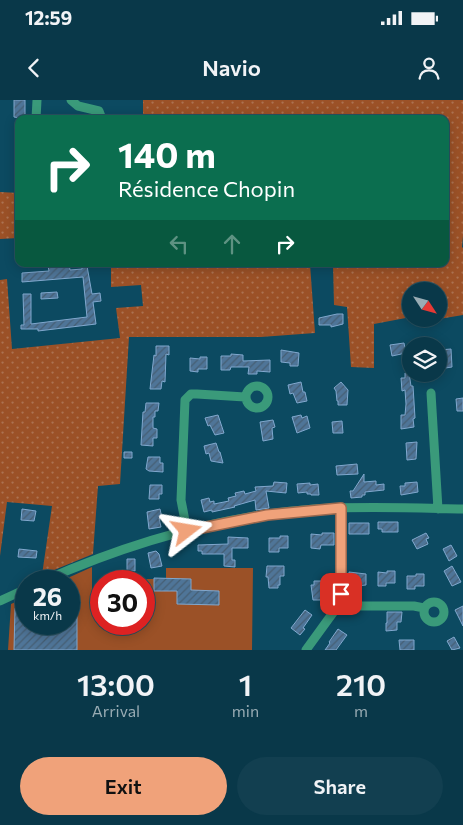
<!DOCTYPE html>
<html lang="en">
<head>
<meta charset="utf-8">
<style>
  body { margin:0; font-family:Commissioner,sans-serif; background:#123f50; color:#f1f3f6; height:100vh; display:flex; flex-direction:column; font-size:19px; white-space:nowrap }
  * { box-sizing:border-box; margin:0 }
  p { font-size:16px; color:#99acb4 }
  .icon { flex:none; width:28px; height:28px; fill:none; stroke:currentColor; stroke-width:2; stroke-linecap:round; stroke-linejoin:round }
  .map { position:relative; height:550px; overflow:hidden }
  .side { display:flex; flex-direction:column; background:#093849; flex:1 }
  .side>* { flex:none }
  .guide { position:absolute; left:15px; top:15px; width:434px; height:152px; border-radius:10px; box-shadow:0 2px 12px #0003,0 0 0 1px #295261; background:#0b6e4f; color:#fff; overflow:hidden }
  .needle { width:32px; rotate:126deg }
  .controls { position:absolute; left:402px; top:182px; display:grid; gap:10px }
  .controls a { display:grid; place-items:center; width:45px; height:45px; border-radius:50%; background:#093849; box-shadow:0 2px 12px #0003,0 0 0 1px #295261; font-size:25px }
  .speed { position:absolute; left:15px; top:470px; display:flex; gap:10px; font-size:25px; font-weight:700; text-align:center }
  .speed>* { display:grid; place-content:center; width:65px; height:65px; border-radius:50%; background:#093849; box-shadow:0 2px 12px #0003,0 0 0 1px #295261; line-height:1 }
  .speed small { font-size:12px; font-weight:400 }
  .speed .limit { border:8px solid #d22; background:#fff; color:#111 }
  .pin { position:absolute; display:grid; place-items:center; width:42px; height:42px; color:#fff; margin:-21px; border-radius:10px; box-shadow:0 2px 8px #0006 }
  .me { position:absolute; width:55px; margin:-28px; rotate:76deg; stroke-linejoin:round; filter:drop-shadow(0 0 4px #0008) }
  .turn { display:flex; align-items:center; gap:18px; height:105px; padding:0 20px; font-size:22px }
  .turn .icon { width:65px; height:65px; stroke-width:2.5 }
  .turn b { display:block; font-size:35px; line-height:42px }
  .lanes { display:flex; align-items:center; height:48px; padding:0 20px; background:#0003; justify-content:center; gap:25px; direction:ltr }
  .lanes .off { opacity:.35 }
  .eta { display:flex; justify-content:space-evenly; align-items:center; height:85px; text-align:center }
  .eta b { font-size:30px; font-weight:600; line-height:35px }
  .action { display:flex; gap:10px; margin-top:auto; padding:10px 20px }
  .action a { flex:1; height:58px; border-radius:30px; background:#f0a27a; color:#111; font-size:20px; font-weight:600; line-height:58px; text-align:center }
  .action a+a { background:#123f50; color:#f1f3f6 }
  .status { display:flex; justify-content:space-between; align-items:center; height:35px; padding:0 25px; background:#093849; direction:ltr }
  .status svg { height:14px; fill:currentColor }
  header { display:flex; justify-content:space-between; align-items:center; height:65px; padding:0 20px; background:#093849; font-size:22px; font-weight:600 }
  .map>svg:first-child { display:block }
  .grass { fill:url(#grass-dots) }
  .green { fill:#9b5127 }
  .building { fill:url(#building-hatch); stroke:#81a8ce }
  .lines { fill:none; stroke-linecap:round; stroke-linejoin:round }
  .minor { stroke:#3a9a7a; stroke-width:9 }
  .route-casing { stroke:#9c694f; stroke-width:12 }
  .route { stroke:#f0a27a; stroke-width:9 }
</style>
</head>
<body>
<div class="status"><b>12:59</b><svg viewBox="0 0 49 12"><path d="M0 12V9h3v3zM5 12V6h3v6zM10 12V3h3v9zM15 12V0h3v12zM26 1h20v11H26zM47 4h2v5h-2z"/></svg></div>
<header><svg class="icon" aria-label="back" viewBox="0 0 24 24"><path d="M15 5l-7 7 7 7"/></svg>Navio<svg class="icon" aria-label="person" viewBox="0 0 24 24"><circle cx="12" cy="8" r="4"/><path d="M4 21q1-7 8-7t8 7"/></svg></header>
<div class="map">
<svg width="463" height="550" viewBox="0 0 463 550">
  <defs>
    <pattern id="grass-dots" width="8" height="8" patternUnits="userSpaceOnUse" patternTransform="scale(1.25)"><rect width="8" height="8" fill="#9b5127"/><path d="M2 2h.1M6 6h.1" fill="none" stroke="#ac7251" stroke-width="1.8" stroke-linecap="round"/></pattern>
    <pattern id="building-hatch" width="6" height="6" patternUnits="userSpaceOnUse" patternTransform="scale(1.25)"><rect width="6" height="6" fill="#4f7598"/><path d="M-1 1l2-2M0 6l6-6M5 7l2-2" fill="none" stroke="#465f74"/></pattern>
  </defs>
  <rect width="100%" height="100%" fill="#0c4a61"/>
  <path class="grass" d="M143 0H463V136L462 147 463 148V215L415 223V219H439V191H411V217L374 224V268L351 267 347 207 334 205 333 164H445V19H143Z
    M0 92 19 93V138L0 139Z
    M111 164H310L315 233 261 237H129L120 384 98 386 93 454 42 475 52 406 7 402 0 456V180L7 179 12 249 120 238 116 208 143 206 141 185 111 187Z"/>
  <path class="green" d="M92 467V505H101V524H144V481H129V479H166V468H253L252 550H8L11 504 26 497V524H69V481H61Z"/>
  <path class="building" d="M14 0H25V19L14 17Z
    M69 164 70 170 82 169V167L87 166 92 194 100 193 101 201 93 202 96 224 38 231V229H21V225H24L23 194H31V224L87 217 83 177 22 182V173L49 171 48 166Z
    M57 192 58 198 41 199V193Z
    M337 214H343V224L331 227V225H319V218Z
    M404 243 406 253 392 256 390 245Z
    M156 246H169V255L166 254 165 282 162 281 161 289H150L154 255 156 256Z
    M451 249 452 267 439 269V250Z
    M281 250 299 253 298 266H290V263L281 262Z
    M231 254 243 255V261L270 260V272L257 271V274H248L249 267H231L230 270H221V256H231Z
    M200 257H207V269H198V272L190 271V258L200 259Z
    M405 273H409L411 286H413L415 318 413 319 414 327 401 329V315H405L406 304 405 290 402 291 401 278H405Z
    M301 282 303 292H305L307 301 297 303 293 293 290 294 288 285Z
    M341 282 348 290 347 305H338V301H337L336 291 334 288Z
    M463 298V311H457L456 299Z
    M146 303H159L158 311H155V317H153V328L157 329V338H153V346L141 345 143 312H145Z
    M218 315 224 333 215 335 210 325 208 326 205 318Z
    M301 315 302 318 307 316 310 328 297 333 292 317Z
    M273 320 275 327 272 328 273 339 263 341 260 322Z
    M342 321 343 333H333L332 322Z
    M417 342 416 359 407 360 406 343Z
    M216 343 219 352H220L223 363 211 361 209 353 206 354 204 346Z
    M124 352H132V358H124Z
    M148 357H160V363H163V372L149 371 146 369Z
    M357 364 358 374 337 375 336 366Z
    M364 374V382L376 381V385L384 384V390L365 392V395H362V397L351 398 350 391H353Z
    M274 382 287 383 286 393 266 391 269 408 256 410 255 400 234 406 235 407 212 412V410L204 412 201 400 209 398 210 402 214 401V404L229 401 228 398 236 396 235 393 244 391 245 394 256 391 255 387 273 386Z
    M417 382 418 392 401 395 400 386H405V383Z
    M310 383V385L318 384 319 395H311V394H307V392L298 393 297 384Z
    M150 385H162V394H159V399H149Z
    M22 409 36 411 34 421 21 420Z
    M160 409 162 418H159L161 427 149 429 147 412Z
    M378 422H398V432H382V429H378Z
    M349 423H369V434H349Z
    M322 433H334V445H321L320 449 311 448V434L322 435Z
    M426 433 429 438 426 439 428 444 417 449 412 440Z
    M280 436H288V448H279V452H269V438H280Z
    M228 437 248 438V448H232V460H235V467L224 466V454H202V451H198V445L228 444Z
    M451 445 457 456 449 461 443 449Z
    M19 449 37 451 36 458 18 457Z
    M156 451 159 454 162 466 151 468 148 453Z
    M127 459H135V471H127Z
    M267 466H284V476H280V485H278V488H269L268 477H266Z
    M452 466 461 482 452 486 444 471Z
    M387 471H395V483H386V486H378V472L387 473Z
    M349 472 366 474V485L357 486V489H349Z
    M416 474H424V486H415V489H407V476H416Z
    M154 478 191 479V490L219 491V505L177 504V491H154Z
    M314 481H329L328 492H324V500H313L311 485H314Z
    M463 506V526L455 510Z
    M15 508H26V524H69V509H77V550H14Z
    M305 510 312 515 303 528 305 529 300 535 291 528Z
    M387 512H402L401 522H397V530L386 531V523H387Z
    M338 529 347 535 336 550H325L330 543 329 542Z
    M454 537 460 548 452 550 447 541Z
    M399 540H414V550H400Z"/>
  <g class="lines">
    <path class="minor" d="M71 0 78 6 99 11 102 19
      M36 19 37 0
      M246 297a11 11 0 1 1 22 0a11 11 0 1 1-22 0Z
      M431 293 438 409
      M341 408 340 491C342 501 348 505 357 506H414L424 508
      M187 431 181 400 185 300 191 294H197L245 297
      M43 481C129 443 221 416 314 409 364 406 414 408 463 409
      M0 501 26 489
      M424 512a10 10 0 1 1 20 0a10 10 0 1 1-20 0Z
      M306 550 343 499"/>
  </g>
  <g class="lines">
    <g class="route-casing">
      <path id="route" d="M187 431 267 415 341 408V494"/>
    </g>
    <use href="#route" class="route"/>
  </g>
</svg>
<div class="controls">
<a><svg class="needle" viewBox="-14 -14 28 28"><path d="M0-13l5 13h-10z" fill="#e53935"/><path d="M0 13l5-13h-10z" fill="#99acb4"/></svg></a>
<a><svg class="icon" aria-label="layers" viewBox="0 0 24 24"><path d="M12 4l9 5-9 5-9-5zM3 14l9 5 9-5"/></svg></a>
</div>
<div class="speed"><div>26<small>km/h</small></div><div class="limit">30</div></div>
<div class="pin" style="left:341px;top:494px;background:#d93025"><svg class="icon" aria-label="arrive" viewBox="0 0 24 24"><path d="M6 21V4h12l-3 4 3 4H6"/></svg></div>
<svg class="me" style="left:187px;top:431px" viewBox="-20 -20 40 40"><path d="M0-17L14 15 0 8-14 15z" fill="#f0a27a" stroke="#fff" stroke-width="4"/></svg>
<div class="guide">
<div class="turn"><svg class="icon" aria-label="right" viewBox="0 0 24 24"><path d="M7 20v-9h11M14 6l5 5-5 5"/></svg><div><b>140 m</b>Résidence Chopin</div></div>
<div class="lanes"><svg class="icon off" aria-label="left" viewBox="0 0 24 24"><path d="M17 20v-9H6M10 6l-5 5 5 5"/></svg><svg class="icon off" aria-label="ahead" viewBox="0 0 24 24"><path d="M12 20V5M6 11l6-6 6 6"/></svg><svg class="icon" aria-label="right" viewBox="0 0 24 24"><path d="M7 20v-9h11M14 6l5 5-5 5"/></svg></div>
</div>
</div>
<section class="side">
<div class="eta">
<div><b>13:00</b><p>Arrival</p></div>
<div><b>1</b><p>min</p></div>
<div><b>210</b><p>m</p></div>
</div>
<div class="action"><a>Exit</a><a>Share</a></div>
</section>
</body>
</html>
